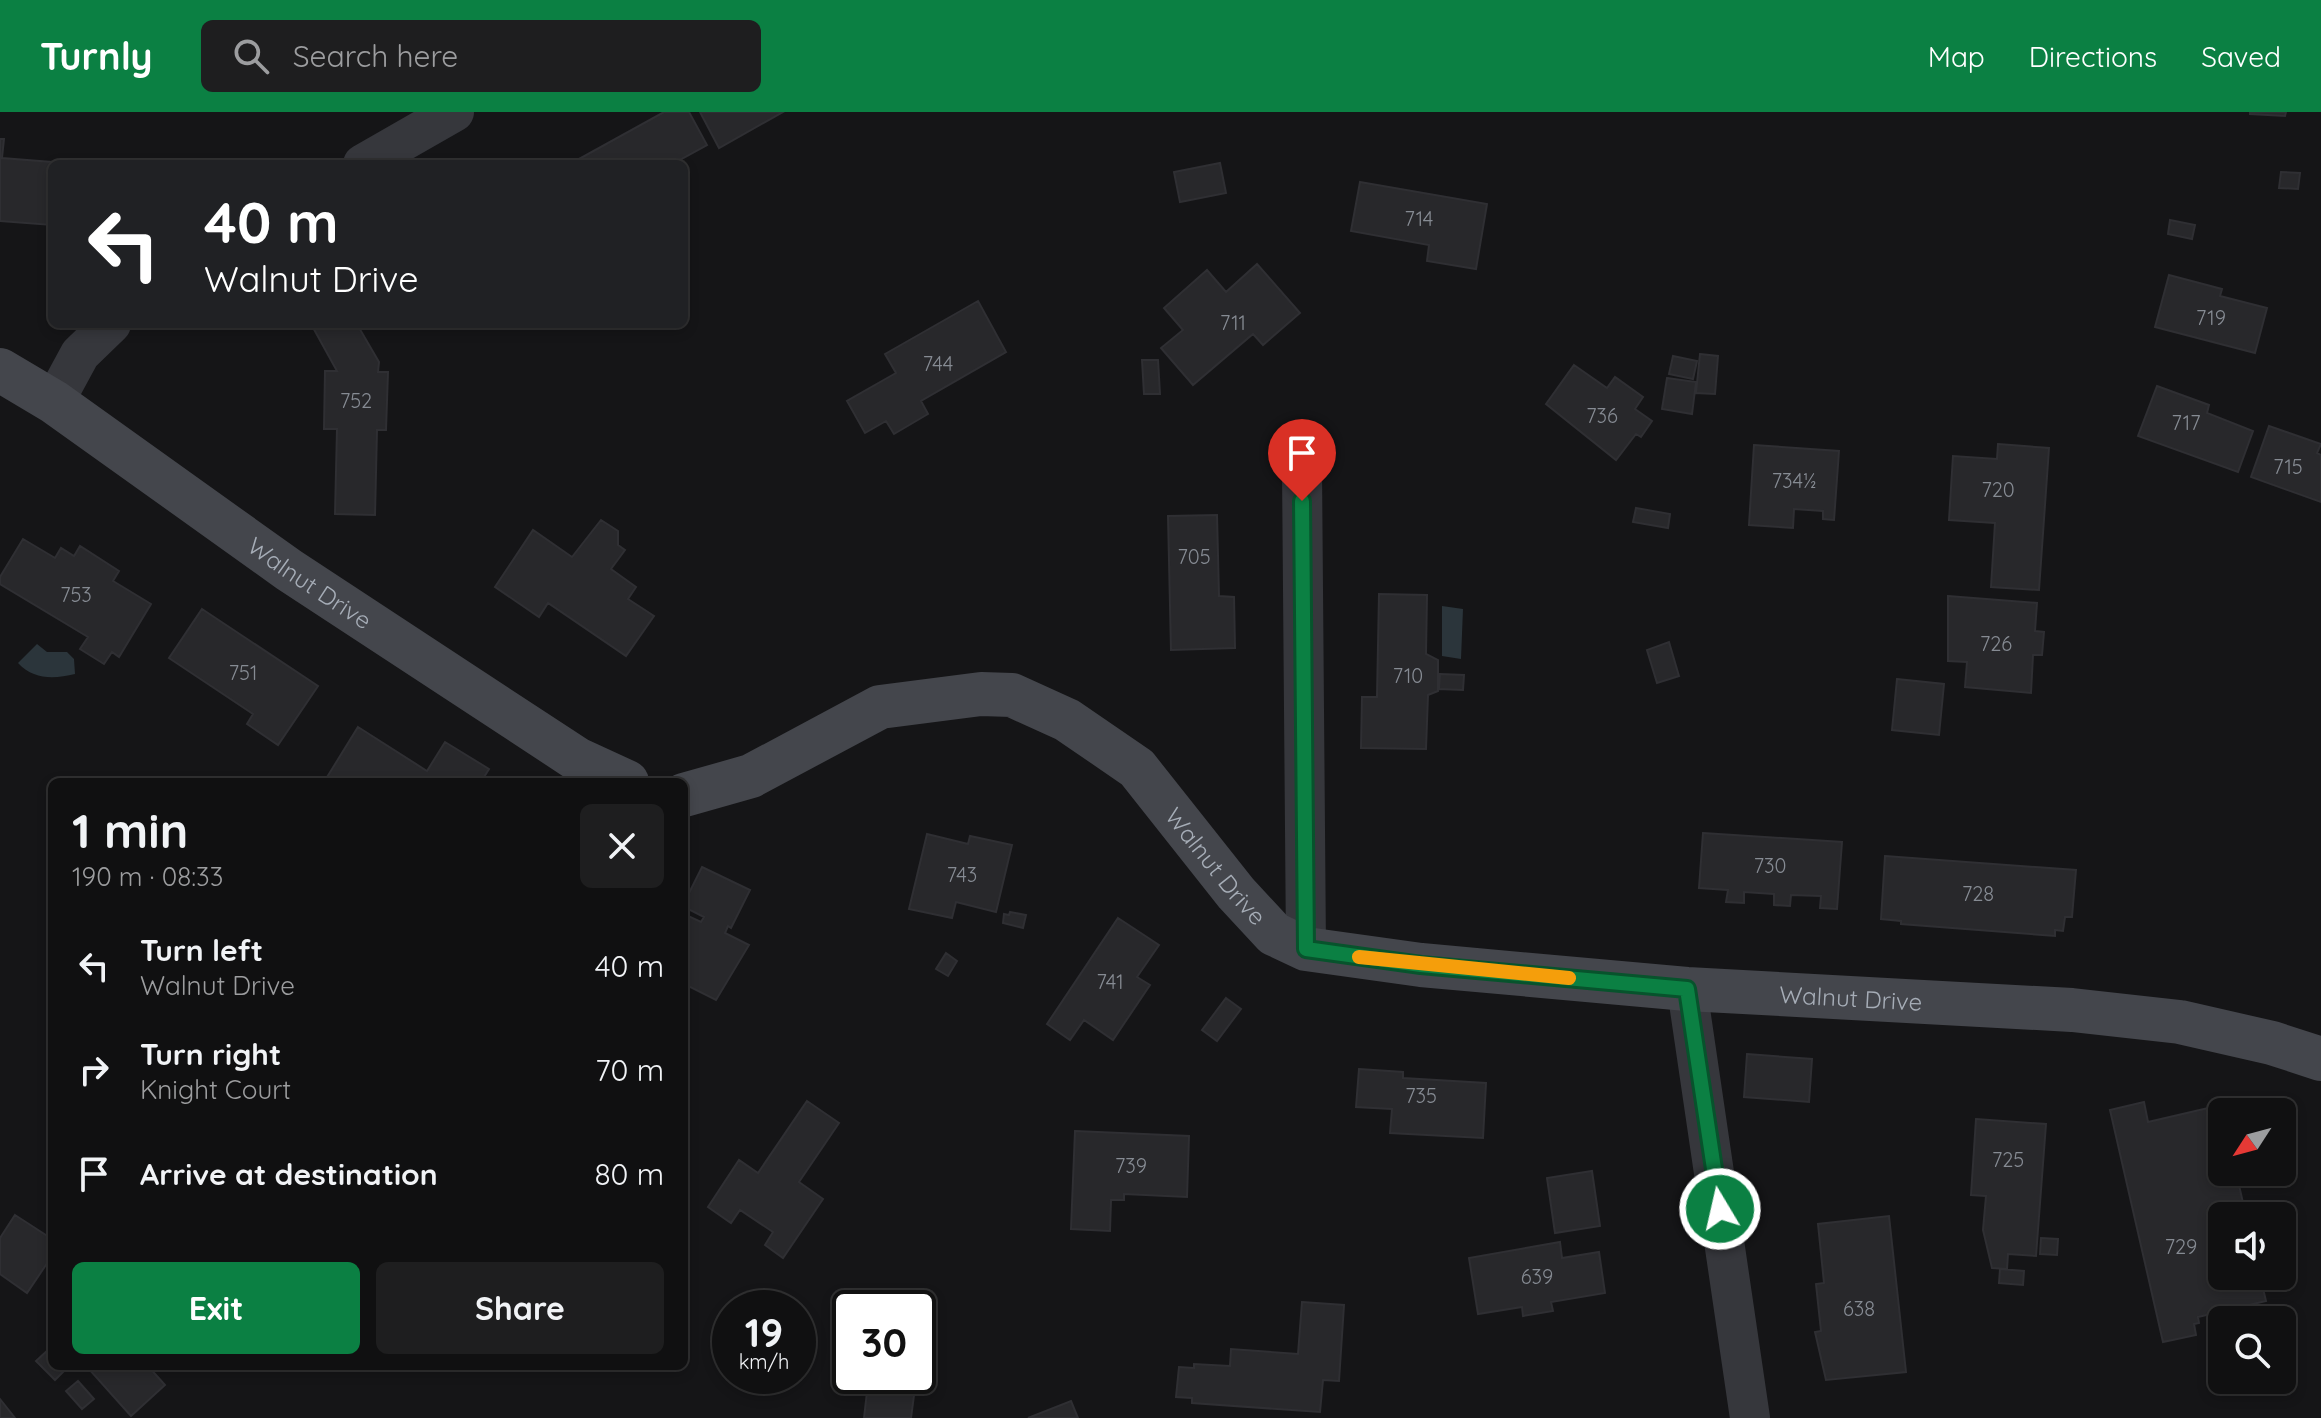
<!DOCTYPE html>
<html lang="en">
<head>
<meta charset="utf-8">
<style>
  body { margin:0; font-family:Quicksand,sans-serif; background:#1e1e1f; color:#f1f3f6; height:100vh; display:flex; flex-direction:column; font-size:30px; white-space:nowrap }
  * { box-sizing:border-box; margin:0 }
  p { font-size:26px; color:#9c9d9f }
  .icon { flex:none; width:44px; height:44px; fill:none; stroke:currentColor; stroke-width:2; stroke-linecap:round; stroke-linejoin:round }
  .map { position:relative; flex:1; overflow:hidden }
  .details { position:absolute; left:48px; top:666px; width:640px; height:592px; display:flex; flex-direction:column; background:#101011; border-radius:12px; box-shadow:0 4px 12px #0003,0 0 0 2px #303031 }
  .details>* { flex:none }
  .guide { position:absolute; left:48px; top:48px; width:640px; height:168px; border-radius:12px; box-shadow:0 4px 12px #0003,0 0 0 2px #303031; background:#202124; color:#fff; overflow:hidden }
  .needle { width:52px; rotate:234deg }
  .tools { position:absolute; left:2208px; top:986px; display:grid; gap:16px }
  .tools a { display:grid; place-items:center; width:88px; height:88px; border-radius:12px; background:#101011; box-shadow:0 4px 12px #0003,0 0 0 2px #303031; font-size:40px }
  .speed { position:absolute; left:712px; top:1178px; display:flex; gap:16px; font-size:40px; font-weight:700; text-align:center }
  .speed>* { display:grid; place-content:center; width:104px; height:104px; border-radius:50%; background:#101011; box-shadow:0 4px 12px #0003,0 0 0 2px #303031; line-height:1 }
  .speed small { font-size:20px; font-weight:400 }
  .speed .limit { border:4px solid #111; border-radius:12px; background:#fff; color:#111 }
  .pin { position:absolute; display:grid; place-items:center; width:68px; height:68px; color:#fff; margin:-82px -34px; border-radius:50% 50% 50% 0; rotate:-45deg; box-shadow:0 0 8px #0007 }
  .pin .icon { rotate:45deg }
  .me { position:absolute; width:88px; margin:-44px; rotate:351deg; stroke-linejoin:round; filter:drop-shadow(0 0 6px #0008) }
  .turn { display:flex; align-items:center; gap:28px; height:168px; padding:0 24px; font-size:36px }
  .turn .icon { width:104px; height:104px; stroke-width:2.5 }
  .turn b { display:block; font-size:56px; line-height:68px }
  .round { display:grid; place-items:center; flex:none; width:84px; height:84px; border-radius:12px; background:#1e1e1f }
  .headline { display:flex; align-items:center; justify-content:space-between; height:136px; padding:0 24px }
  h1 { font-size:48px; font-weight:700; line-height:60px }
  .primary-button { display:flex; gap:16px; margin-top:auto; padding:16px 24px }
  .primary-button a { flex:1; height:92px; border-radius:12px; background:#0b8043; color:#fff; font-size:32px; font-weight:700; line-height:92px; text-align:center }
  .primary-button a+a { background:#1e1e1f; color:#f1f3f6 }
  ul { padding:0; list-style:none }
  li { display:flex; align-items:center; gap:24px; height:104px; padding:0 24px }
  li div { flex:1 }
  li b { display:block; font-size:30px }
  li em { font-style:normal }
  header { display:flex; align-items:center; gap:48px; box-sizing:border-box; height:112px; padding:0 40px; background:#0b8043; color:#fff }
  header strong { font-size:38px }
  nav { display:flex; gap:44px; margin-inline-start:auto; font-size:28px }
  .search { width:560px; height:72px; background:#1e1e1f; display:flex; align-items:center; gap:20px; box-sizing:border-box; padding:0 28px; border-radius:12px; color:#9c9d9f; font-size:30px }
  .map>svg:first-child { display:block }
  .water { fill:#2b353b }
  .building { fill:#28282b; stroke:#2f2f33; stroke-width:2 }
  .lines { fill:none; stroke-linecap:round; stroke-linejoin:round }
  .street { stroke:#36373c; stroke-width:40 }
  .secondary { stroke:#44464c; stroke-width:44 }
  .route-casing { stroke:#07532c; stroke-width:20 }
  .route { stroke:#0b8043; stroke-width:14 }
  .slow { stroke:#f59e0b; stroke-width:14 }
  .labels { text-anchor:middle; dominant-baseline:central; stroke-width:8; stroke-linejoin:round; paint-order:stroke }
  .number-label { font-size:20px; fill:#868b93 }
  .street-label { font-size:24px; fill:#a6adb7; stroke:#101012 }
</style>
</head>
<body>
<header>
<strong>Turnly</strong>
<div class="search"><svg class="icon" aria-label="search" viewBox="0 0 24 24"><circle cx="10" cy="10" r="6"/><path d="M15 15l6 6"/></svg>Search here</div>
<nav><a>Map</a><a>Directions</a><a>Saved</a></nav>
</header>
<div class="map">
<svg width="2321" height="1306" viewBox="0 0 2321 1306">
  <rect width="100%" height="100%" fill="#151517"/>
  <path class="water" d="M1442 494 1463 497 1461 547 1442 544Z
    M37 532 47 540H67L74 547 75 562C54 567 34 568 18 551Z"/>
  <path class="building" d="M664 0H689L707 33 680 48 682 52H570Z
    M700 0H783L719 36Z
    M2250 0H2286L2285 4 2250 2Z
    M0 27H4L2 46 65 51 52 52V113L0 109Z
    M1220 51 1226 81 1180 90 1174 60Z
    M2281 60 2300 61 2298 77 2279 76Z
    M1360 70 1487 92 1476 157 1427 149 1429 133 1351 119Z
    M2170 108 2195 113 2192 127 2168 122Z
    M1257 152 1300 201 1263 233 1253 222 1193 273 1161 236 1183 218 1164 196 1207 158 1226 180Z
    M2169 163 2222 177 2220 184 2267 196 2255 241 2155 215Z
    M978 189 1006 240 921 289 928 302 894 322 886 309 865 321 847 289 896 261 885 242Z
    M311 212H362L358 214 379 250 378 260H388L386 318H377L375 403 335 402 337 317H324L325 259H337Z
    M1700 242 1718 244 1715 282 1696 281Z
    M1673 244 1697 249 1693 267 1669 262Z
    M1142 248H1158L1160 282H1144Z
    M1574 253 1607 276 1615 265 1643 285 1635 297 1652 309 1641 325 1636 322 1616 348 1546 292Z
    M1667 266 1696 270 1692 302 1662 297Z
    M2157 274 2209 293 2207 301 2253 319 2238 360 2138 324Z
    M2269 314 2321 332 2317 341 2321 343V390L2251 365Z
    M1998 332 2049 336 2039 478 1991 475 1995 411 1949 408 1953 344 1997 347Z
    M1754 333 1839 339 1834 408 1823 407V399L1794 397 1793 416 1749 413Z
    M1636 396 1670 402 1668 416 1633 410Z
    M1217 403 1219 484 1234 485 1235 536 1171 538 1168 404Z
    M601 408 618 419V433L625 438 611 457 636 475 628 487 654 504 626 544 548 491 539 505 495 475 533 418 572 445Z
    M23 427 55 446 61 436 74 444 80 434 119 459 113 469 151 492 119 545 112 540 104 552 80 537 88 525 0 472V465Z
    M1379 482 1427 483 1426 542 1438 548V579L1428 583 1426 637 1361 636 1362 585H1377Z
    M1948 484 2037 491 2035 519 2044 520 2042 543H2033L2031 581 1965 575 1967 550 1948 549Z
    M202 497 318 574 278 633 247 612 253 602 169 546Z
    M1669 530 1679 564 1657 571 1647 538Z
    M1440 562 1464 563 1463 578 1439 577Z
    M1897 567 1944 572 1939 623 1892 618Z
    M358 615 427 659 445 630 489 657 481 670H324Z
    M1703 721 1842 730 1837 797 1820 796 1821 784 1791 783 1790 794 1774 793V782L1744 780V791L1726 790 1728 778 1699 776Z
    M927 722 968 732 970 724 1012 733 996 800 956 790 952 806 909 797Z
    M1885 744 2076 758 2072 805H2065L2063 819 2055 818V824L1901 812V809L1881 807Z
    M702 755 750 778 731 816 728 814 725 821 749 833 716 888 684 872V802L701 810 704 805 684 795V791Z
    M1010 800 1026 803 1023 816 1003 811 1004 802 1009 803Z
    M1118 806 1159 833 1137 865 1150 873 1113 928 1084 908 1070 928 1047 912Z
    M946 841 957 849 948 864 936 857Z
    M1226 886 1241 897 1217 929 1202 918Z
    M1747 942 1812 947 1809 990 1744 985Z
    M1359 957 1403 960V966L1486 971 1483 1026 1390 1021 1392 997 1356 995Z
    M807 989 839 1011 799 1070 823 1087 783 1146 765 1133 773 1120 740 1098 731 1111 708 1095 739 1048 758 1061Z
    M2144 990 2148 1010 2221 993 2222 1060H2236L2246 1104H2222V1164H2260L2266 1189 2198 1205 2199 1211 2194 1212 2196 1223 2163 1230 2110 998Z
    M1976 1007 2046 1012 2036 1144 2008 1142 2007 1157 1992 1156 1983 1118 1986 1084 1971 1083Z
    M1075 1019 1189 1024 1187 1085 1124 1082V1088H1111L1110 1119 1071 1117Z
    M1592 1059 1600 1114 1555 1121 1547 1066Z
    M15 1103 52 1127V1144L27 1181 0 1162V1126Z
    M1889 1104 1906 1260 1826 1268 1815 1220 1821 1219 1816 1172 1824 1171 1818 1112Z
    M2041 1126 2058 1127 2057 1143 2040 1142Z
    M1560 1130 1562 1146 1599 1140 1605 1181 1551 1190 1553 1199 1523 1204 1522 1195 1478 1202 1469 1146Z
    M2000 1157 2024 1159 2023 1173 1999 1171Z
    M1302 1190 1344 1193 1339 1269 1323 1268 1320 1300 1192 1291V1286L1176 1285 1179 1255 1194 1256V1252L1230 1254 1231 1237 1298 1242Z
    M49 1237 52 1254 67 1256 55 1268 36 1249Z
    M91 1254H148L165 1273 131 1304 88 1256Z
    M78 1269 94 1287 82 1297 66 1279Z
    M868 1271 915 1276 911 1306H864Z
    M0 1287 15 1306H0Z
    M1071 1289 1078 1306H1028Z"/>
  <g class="lines">
    <path class="street" d="M363 52 454 0
      M54 290 80 242 111 212
      M1302 357 1306 837
      M1687 877 1750 1306"/>
    <g class="secondary">
      <path id="s1" d="M0 258 54 290 289 458 577 647 627 670"/>
      <path id="s2" d="M684 683 751 664 880 595 981 582 1012 583 1067 608 1137 656 1236 781 1274 822 1306 837 1421 853 1687 877 2072 898 2180 910 2272 931 2321 947"/>
    </g>
  </g>
  <g class="lines">
    <g class="route-casing">
      <path id="route" d="M1302 389 1306 837 1421 853 1687 877 1720 1097"/>
    </g>
    <use href="#route" class="route"/>
    <path class="slow" d="M1359 845 1569 866"/>
  </g>
  <g class="labels">
    <g class="number-label">
      <text x="1419" y="106">714</text>
      <text x="2211" y="205">719</text>
      <text x="1233" y="210">711</text>
      <text x="938" y="251">744</text>
      <text x="356" y="288">752</text>
      <text x="1602" y="303">736</text>
      <text x="2186" y="310">717</text>
      <text x="2288" y="354">715</text>
      <text x="1794" y="368">734½</text>
      <text x="1998" y="377">720</text>
      <text x="1194" y="444">705</text>
      <text x="76" y="482">753</text>
      <text x="1996" y="531">726</text>
      <text x="243" y="560">751</text>
      <text x="1408" y="563">710</text>
      <text x="1770" y="753">730</text>
      <text x="962" y="762">743</text>
      <text x="1978" y="781">728</text>
      <text x="1110" y="869">741</text>
      <text x="1421" y="983">735</text>
      <text x="2008" y="1047">725</text>
      <text x="1131" y="1053">739</text>
      <text x="2181" y="1134">729</text>
      <text x="1537" y="1164">639</text>
      <text x="1859" y="1196">638</text>
    </g>
    <g class="street-label">
      <text stroke="none"><textPath href="#s1" startOffset="376">Walnut Drive</textPath></text>
      <text stroke="none"><textPath href="#s2" startOffset="620">Walnut Drive</textPath></text>
      <text stroke="none"><textPath href="#s2" startOffset="1292">Walnut Drive</textPath></text>
    </g>
  </g>
</svg>
<div class="tools">
<a><svg class="needle" viewBox="-14 -14 28 28"><path d="M0-13l5 13h-10z" fill="#e53935"/><path d="M0 13l5-13h-10z" fill="#9c9d9f"/></svg></a>
<a><svg class="icon" aria-label="sound" viewBox="0 0 24 24"><path d="M4 9h4l5-4v14l-5-4H4zM17 9q2 3 0 6"/></svg></a>
<a><svg class="icon" aria-label="search" viewBox="0 0 24 24"><circle cx="10" cy="10" r="6"/><path d="M15 15l6 6"/></svg></a>
</div>
<div class="speed"><div>19<small>km/h</small></div><div class="limit">30</div></div>
<div class="pin" style="left:1302px;top:389px;background:#d93025"><svg class="icon" aria-label="arrive" viewBox="0 0 24 24"><path d="M6 21V4h12l-3 4 3 4H6"/></svg></div>
<svg class="me" style="left:1720px;top:1097px" viewBox="-20 -20 40 40"><circle r="17" fill="#0b8043" stroke="#fff" stroke-width="3"/><path d="M0-11L8 9 0 5-8 9z" fill="#fff"/></svg>
<div class="guide">
<div class="turn"><svg class="icon" aria-label="left" viewBox="0 0 24 24"><path d="M17 20v-9H6M10 6l-5 5 5 5"/></svg><div><b>40 m</b>Walnut Drive</div></div>
</div>
<section class="details">
<div class="headline"><div><h1>1 min</h1><p>190 m · 08:33</p></div><a class="round"><svg class="icon" aria-label="close" viewBox="0 0 24 24"><path d="M6 6l12 12M18 6L6 18"/></svg></a></div>
<ul>
<li><svg class="icon" aria-label="left" viewBox="0 0 24 24"><path d="M17 20v-9H6M10 6l-5 5 5 5"/></svg><div><b>Turn left</b><p>Walnut Drive</p></div><em>40 m</em></li>
<li><svg class="icon" aria-label="right" viewBox="0 0 24 24"><path d="M7 20v-9h11M14 6l5 5-5 5"/></svg><div><b>Turn right</b><p>Knight Court</p></div><em>70 m</em></li>
<li><svg class="icon" aria-label="arrive" viewBox="0 0 24 24"><path d="M6 21V4h12l-3 4 3 4H6"/></svg><div><b>Arrive at destination</b></div><em>80 m</em></li>
</ul>
<div class="primary-button"><a>Exit</a><a>Share</a></div>
</section>
</div>
</body>
</html>
